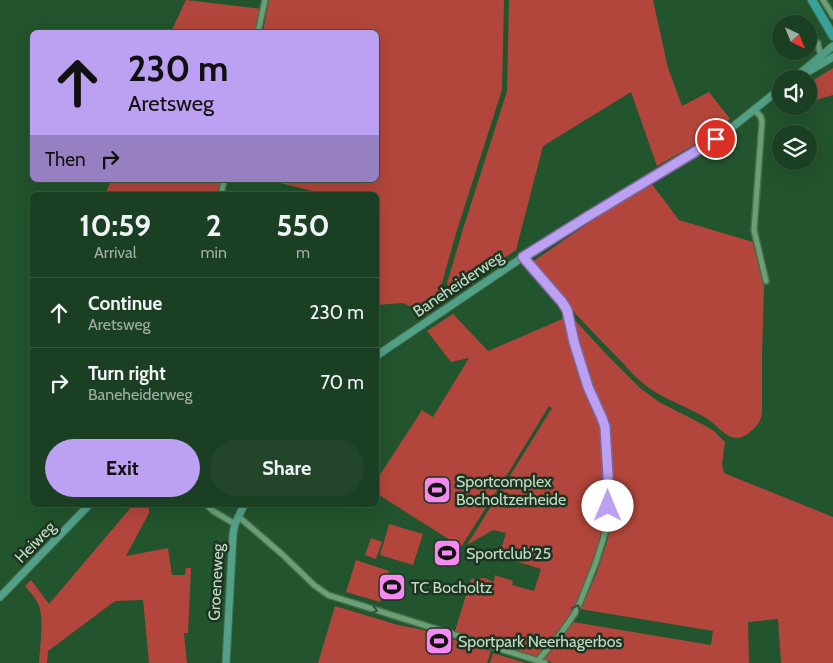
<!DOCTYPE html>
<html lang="en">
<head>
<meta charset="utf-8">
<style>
  body { margin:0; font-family:Cabin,sans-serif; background:#23462a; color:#f1f3f6; height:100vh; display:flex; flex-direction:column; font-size:19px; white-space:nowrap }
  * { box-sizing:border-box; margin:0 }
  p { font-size:16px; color:#9fafa5 }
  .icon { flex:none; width:28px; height:28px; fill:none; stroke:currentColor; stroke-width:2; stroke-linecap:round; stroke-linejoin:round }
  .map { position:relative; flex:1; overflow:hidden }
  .panel { position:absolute; left:30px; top:192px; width:349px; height:315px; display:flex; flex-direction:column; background:#1a3f22; border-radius:8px; box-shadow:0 5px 20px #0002,0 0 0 1px #385840 }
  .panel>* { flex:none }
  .hud { position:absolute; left:30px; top:30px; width:349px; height:152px; border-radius:8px; box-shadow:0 5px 20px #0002,0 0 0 1px #385840; background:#bca0f2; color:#111; overflow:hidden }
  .needle { width:32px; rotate:137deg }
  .buttons { position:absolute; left:772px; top:15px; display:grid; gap:10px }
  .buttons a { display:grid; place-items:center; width:45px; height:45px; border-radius:50%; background:#1a3f22; box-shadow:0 5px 20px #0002,0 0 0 1px #385840; font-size:25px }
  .pin { position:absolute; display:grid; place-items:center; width:42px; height:42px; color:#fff; margin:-21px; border:2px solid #fff; border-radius:50%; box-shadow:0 1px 5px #0007 }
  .me { position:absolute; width:55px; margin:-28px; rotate:0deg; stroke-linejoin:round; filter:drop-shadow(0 0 4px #0008) }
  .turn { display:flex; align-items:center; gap:18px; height:105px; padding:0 15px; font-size:22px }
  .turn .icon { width:65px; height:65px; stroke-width:2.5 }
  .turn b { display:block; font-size:35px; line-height:42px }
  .then { display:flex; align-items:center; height:48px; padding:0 15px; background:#0003; gap:10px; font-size:19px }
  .eta { display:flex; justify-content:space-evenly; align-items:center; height:85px; text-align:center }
  .eta b { font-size:30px; font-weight:700; line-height:35px }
  .button { display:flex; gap:10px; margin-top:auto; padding:10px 15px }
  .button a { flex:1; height:58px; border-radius:30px; background:#bca0f2; color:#111; font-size:20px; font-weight:700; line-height:58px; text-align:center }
  .button a+a { background:#23462a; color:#f1f3f6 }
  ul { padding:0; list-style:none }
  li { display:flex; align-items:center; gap:15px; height:70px; padding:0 15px; border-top:1px solid #385840 }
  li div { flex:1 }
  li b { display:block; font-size:19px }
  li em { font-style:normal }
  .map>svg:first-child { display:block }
  .green { fill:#b2463c }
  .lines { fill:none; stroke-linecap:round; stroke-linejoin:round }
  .street-casing { stroke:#437050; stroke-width:8 }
  .secondary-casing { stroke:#437050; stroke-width:9 }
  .primary-casing { stroke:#437050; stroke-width:10 }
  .street { stroke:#6c9f74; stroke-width:5 }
  .secondary { stroke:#52a088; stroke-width:7 }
  .primary { stroke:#37a29b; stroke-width:8 }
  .oneway { stroke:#35543b }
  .route-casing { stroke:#7a689d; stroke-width:12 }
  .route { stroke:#bca0f2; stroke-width:9 }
  .labels { text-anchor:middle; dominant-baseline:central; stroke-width:5; stroke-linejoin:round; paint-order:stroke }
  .street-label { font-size:16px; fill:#c2ddc5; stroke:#1e3422 }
  .poi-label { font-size:16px; fill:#c2ddc5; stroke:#1e3422; text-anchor:start }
</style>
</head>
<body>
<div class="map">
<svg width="833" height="663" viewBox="0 0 833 663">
  <rect width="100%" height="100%" fill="#22542d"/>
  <path class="green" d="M186 0 262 9 257 32H171Z
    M269 0H504L502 90 457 230 440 290 434 305 428 315 403 303 376 305V195H329L268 180H376V32H263Z
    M509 0H653L668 68 682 106 709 92 730 119 711 135 657 166 631 92 543 146 516 250 451 293 447 283 463 229 507 91Z
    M833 68V95L812 101 809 99V83Z
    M111 180H222L220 195H105Z
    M651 183 679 220 753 242 764 287 762 355V413C761 421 757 426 750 432 731 448 722 428 706 418 686 406 663 399 645 385 635 377 627 367 618 358 603 343 588 327 573 311L568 302 531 263 620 201Z
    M453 314 488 351 567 317C571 336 573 356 580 374 588 392 598 409 604 427L607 506 603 538 576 607 564 626 539 656 534 657 455 631 471 579 485 578 494 582 495 575 513 581 512 585 534 591 541 569 499 556 506 533 493 530 467 545 552 408 549 406 513 465 461 547 376 493V481L422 410 433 417 469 358 451 362 427 331Z
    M571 316 608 356 640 388 659 402 704 425 714 431 725 442 722 464 724 473 833 517V663H781L778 619 748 622 749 663H553L544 659 573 622 711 645 713 631 580 609 596 575 608 539 612 507V458L608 426 602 409 585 374 580 360Z
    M133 505H149V513L126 556 168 548 172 575H185L186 568H191L188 633H184L187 663H149L143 600 115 601 48 651 47 663H39C40 648 44 619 39 606 36 598 30 592 25 586L31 580 49 604Z
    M389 524 423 534 413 565 380 555Z
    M371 538 382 542 376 559 365 555Z
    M356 560 389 571 380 602 346 592Z
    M335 606 398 625 423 630 491 651 487 663H318Z
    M493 653 526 663H490Z"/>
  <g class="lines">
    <g class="street-casing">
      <path id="street" d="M823 0 833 16
        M258 32 265 0
        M818 43 819 49 821 55
        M754 109 761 117 762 122 754 230 766 281
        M221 195 224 180
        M523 257 527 263 563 302 567 310 574 342 588 387 603 418 605 427 608 477 607 525 603 540 596 562 581 600 575 613 559 636 540 658 539 661
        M207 505 213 511 235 524
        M239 517 283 555 314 585 328 595 545 663"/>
    </g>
    <g class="secondary-casing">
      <path id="secondary" d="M806 73 833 57
        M793 79 833 46
        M376 356 523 257 587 217 707 146 735 125 781 88
        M0 597 89 505
        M226 663 233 534 235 524 244 505"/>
    </g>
    <g class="primary-casing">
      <path id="primary" d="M812 0 833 36"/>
    </g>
    <use href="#street" class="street"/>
    <use href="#secondary" class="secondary"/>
    <use href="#primary" class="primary"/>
  </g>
  <defs><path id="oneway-chevron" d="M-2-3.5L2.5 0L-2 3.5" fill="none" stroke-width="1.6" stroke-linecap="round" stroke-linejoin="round" transform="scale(1.25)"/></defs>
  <g class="oneway">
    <use href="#oneway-chevron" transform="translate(577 608) rotate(-63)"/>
    <use href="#oneway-chevron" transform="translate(374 610) rotate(17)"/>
  </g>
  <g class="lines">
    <g class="route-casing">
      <path id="route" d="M608 506V476L605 427 602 418 588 387 574 342 567 310 562 302 523 257 587 217 716 139"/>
    </g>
    <use href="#route" class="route"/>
  </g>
  <defs>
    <g id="stadium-square" transform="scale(1.4375)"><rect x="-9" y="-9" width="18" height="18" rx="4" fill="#f489f0" stroke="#1e3422"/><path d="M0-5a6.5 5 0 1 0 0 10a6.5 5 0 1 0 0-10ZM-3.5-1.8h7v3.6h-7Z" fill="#111"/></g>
  </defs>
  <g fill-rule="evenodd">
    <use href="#stadium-square" x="437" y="490"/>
    <use href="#stadium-square" x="447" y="553"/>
    <use href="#stadium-square" x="392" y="587"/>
    <use href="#stadium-square" x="439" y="641"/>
  </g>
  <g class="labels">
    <g class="street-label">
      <text transform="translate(458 284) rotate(-34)">Baneheiderweg</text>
      <text transform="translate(35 542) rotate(-46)">Heiweg</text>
      <text transform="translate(216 582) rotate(-87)">Groeneweg</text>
    </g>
    <g class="poi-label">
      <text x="456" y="481">Sportcomplex<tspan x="456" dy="18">Bocholtzerheide</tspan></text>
      <text x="466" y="553">Sportclub'25</text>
      <text x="411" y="587">TC Bocholtz</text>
      <text x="458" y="641">Sportpark Neerhagerbos</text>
    </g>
  </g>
</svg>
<div class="buttons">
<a><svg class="needle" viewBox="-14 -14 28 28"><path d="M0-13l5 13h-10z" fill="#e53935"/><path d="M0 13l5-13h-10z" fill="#9fafa5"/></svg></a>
<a><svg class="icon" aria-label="sound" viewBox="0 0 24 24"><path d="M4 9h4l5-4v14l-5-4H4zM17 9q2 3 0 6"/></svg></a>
<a><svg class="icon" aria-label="layers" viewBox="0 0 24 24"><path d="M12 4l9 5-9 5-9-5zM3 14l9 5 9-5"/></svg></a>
</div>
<div class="pin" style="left:716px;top:139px;background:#d93025"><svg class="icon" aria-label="arrive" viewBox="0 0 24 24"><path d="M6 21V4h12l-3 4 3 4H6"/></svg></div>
<svg class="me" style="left:608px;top:506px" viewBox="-20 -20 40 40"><circle r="19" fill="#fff"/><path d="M0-13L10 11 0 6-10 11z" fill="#bca0f2"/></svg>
<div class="hud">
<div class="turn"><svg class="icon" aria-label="ahead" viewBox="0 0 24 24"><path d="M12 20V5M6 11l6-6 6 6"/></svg><div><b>230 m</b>Aretsweg</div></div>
<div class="then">Then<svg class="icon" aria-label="right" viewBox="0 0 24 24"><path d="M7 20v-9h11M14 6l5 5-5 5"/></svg></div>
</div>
<section class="panel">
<div class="eta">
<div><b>10:59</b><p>Arrival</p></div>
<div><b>2</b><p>min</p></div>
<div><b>550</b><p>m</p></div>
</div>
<ul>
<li><svg class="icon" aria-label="ahead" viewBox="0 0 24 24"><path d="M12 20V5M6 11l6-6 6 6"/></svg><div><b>Continue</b><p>Aretsweg</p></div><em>230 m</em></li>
<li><svg class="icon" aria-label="right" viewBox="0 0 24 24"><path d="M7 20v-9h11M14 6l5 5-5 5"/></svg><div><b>Turn right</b><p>Baneheiderweg</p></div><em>70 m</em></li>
</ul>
<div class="button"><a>Exit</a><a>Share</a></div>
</section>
</div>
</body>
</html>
